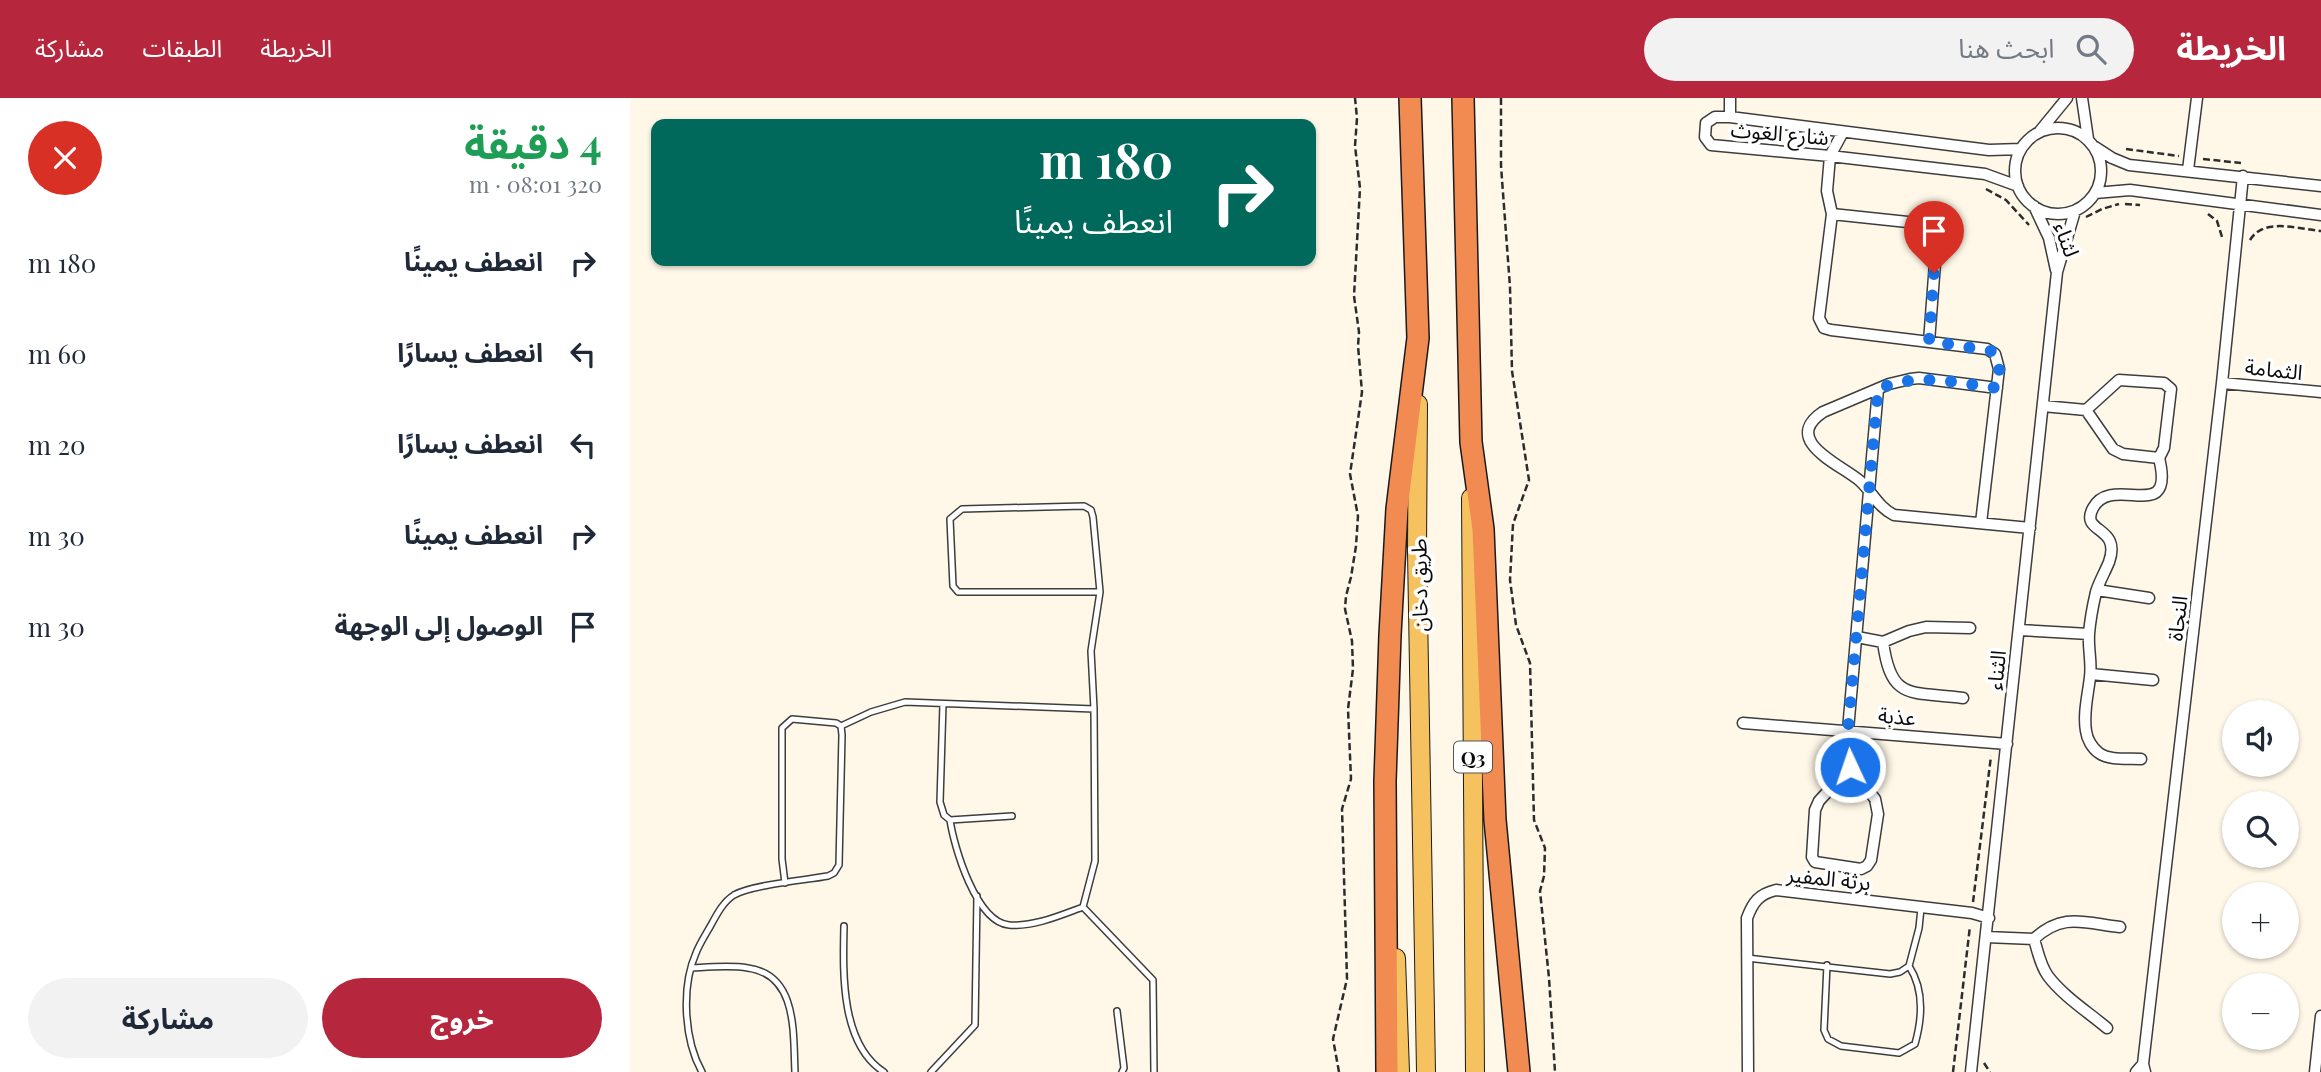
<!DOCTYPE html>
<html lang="ar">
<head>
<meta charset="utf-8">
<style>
  body { margin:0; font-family:"Playfair Display","Noto Sans Arabic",serif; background:#f2f2f3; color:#1f2937; direction:rtl; height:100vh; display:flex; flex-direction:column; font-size:26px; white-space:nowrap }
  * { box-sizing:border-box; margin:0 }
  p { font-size:23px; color:#747a83 }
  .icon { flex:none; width:38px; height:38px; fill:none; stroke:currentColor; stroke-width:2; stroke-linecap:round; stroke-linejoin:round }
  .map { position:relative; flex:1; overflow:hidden; direction:ltr }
  .details { display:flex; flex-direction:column; background:#fff; width:630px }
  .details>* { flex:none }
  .hud { position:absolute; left:21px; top:21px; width:665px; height:147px; border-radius:14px; box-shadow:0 2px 5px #0004; direction:rtl; background:#00695c; color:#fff; overflow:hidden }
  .fabs { position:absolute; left:1592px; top:602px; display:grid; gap:14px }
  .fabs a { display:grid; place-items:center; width:77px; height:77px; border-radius:50%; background:#fff; box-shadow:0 2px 5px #0004; font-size:35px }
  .pin { position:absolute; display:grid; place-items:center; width:60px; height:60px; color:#fff; margin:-72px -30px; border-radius:50% 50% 50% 0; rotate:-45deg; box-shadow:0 0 7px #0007 }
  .pin .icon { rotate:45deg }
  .me { position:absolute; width:77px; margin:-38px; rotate:357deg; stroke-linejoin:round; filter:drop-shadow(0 0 5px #0008) }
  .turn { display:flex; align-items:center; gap:24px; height:147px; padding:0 28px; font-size:32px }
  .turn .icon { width:91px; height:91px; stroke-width:2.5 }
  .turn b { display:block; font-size:49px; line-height:60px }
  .round { display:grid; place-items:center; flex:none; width:74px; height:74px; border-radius:37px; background:#f2f2f3 }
  .head { display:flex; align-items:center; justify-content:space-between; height:119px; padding:0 28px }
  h1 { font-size:42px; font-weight:700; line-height:52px; color:#1e9e55 }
  .cta { display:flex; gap:14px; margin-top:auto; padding:14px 28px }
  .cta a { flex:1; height:80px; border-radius:42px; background:#b6263c; color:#fff; font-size:28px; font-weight:700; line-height:80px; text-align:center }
  .cta a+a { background:#f2f2f3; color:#1f2937 }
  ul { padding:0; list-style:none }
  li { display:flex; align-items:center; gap:21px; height:91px; padding:0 28px }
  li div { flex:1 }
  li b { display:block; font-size:26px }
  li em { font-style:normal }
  header { display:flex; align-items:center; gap:42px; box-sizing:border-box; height:98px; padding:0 35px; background:#b6263c; color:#fff }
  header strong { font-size:33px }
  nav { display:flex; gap:38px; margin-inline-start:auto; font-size:24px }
  .search { width:490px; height:63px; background:#f2f2f3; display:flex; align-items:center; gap:18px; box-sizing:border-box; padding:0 24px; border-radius:38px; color:#747a83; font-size:26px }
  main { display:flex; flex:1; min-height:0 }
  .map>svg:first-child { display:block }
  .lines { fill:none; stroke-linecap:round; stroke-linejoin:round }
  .lane-casing { stroke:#3d3d3d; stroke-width:8 }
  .street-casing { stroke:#3d3d3d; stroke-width:13 }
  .primary-casing { stroke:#1b1b1b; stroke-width:20 }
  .highway-casing { stroke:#1b1b1b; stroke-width:24 }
  .path { stroke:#2c2c2c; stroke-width:2.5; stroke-dasharray:7 3.5; stroke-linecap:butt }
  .lane { stroke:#fff; stroke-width:5 }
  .street { stroke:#fff; stroke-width:10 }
  .primary { stroke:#f6c260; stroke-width:18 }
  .highway { stroke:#f28b52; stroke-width:21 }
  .route { stroke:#1a73e8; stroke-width:12; stroke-dasharray:0 21.6 }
  .labels { text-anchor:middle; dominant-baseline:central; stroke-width:7; stroke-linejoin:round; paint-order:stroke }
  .shield { fill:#fff; stroke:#545454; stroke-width:2 }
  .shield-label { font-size:19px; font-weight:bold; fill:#0a0a0a }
  .street-label { font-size:21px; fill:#0a0a0a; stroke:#fff }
</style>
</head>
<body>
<header>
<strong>الخريطة</strong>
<div class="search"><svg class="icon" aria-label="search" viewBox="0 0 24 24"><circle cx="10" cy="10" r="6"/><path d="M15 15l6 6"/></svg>ابحث هنا</div>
<nav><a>الخريطة</a><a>الطبقات</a><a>مشاركة</a></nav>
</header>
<main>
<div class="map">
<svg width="1691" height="974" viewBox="0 0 1691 974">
  <rect width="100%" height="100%" fill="#fff8e8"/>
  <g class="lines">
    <g class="lane-casing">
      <path id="lane" d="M470 494H328L323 488 320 421 332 411 454 408 461 412 463 419 470 494 461 553 464 611 465 763 453 809 523 882 524 974
        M313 606 310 704 314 717 320 722 382 718
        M211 628 241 614 275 604 464 611
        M320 722C324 749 346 824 379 827 404 829 431 817 453 809
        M214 828C213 873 210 946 254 974
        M1117 860 1260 876 1270 874 1279 868 1289 830 1291 810
        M1197 867 1194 932 1198 941 1211 948 1269 955 1285 946C1292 921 1294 891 1279 868
        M62 870C80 869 100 867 118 870 168 877 163 935 165 974
        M487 913 494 970 492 974
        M72 974C54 942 51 889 66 855 70 845 76 836 81 827 87 816 93 804 104 797 121 787 176 782 198 778L204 775 209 767 212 637 211 628 206 625 162 621 152 630V761L155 785
        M301 974 345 927 347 798"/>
    </g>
    <g class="street-casing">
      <path id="street" d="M1452 0 1458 41
        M1100 19V0
        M1385 73a43 43 0 1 1 86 0a43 43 0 1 1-86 0Z
        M1410 33 1437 0
        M1213 34 1200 58 1197 93 1202 116 1189 220 1194 230 1201 232 1357 251 1365 256 1369 271 1351 425
        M1465 49 1482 60 1499 67 1691 88
        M1558 72 1567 0
        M1388 88 1355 76 1200 58 1081 47 1075 39 1076 25 1085 19H1100L1359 52 1391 51
        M1465 95 1500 92 1691 117
        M1404 108 1419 140 1426 172
        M1202 116 1287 125C1298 132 1303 139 1306 152L1299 244
        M1592 285 1691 294
        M1367 290 1289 280 1280 281 1259 286 1193 314C1150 343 1212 367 1230 383 1243 395 1248 409 1264 417L1400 430
        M1413 308 1456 312 1489 282 1534 285 1541 291 1534 350 1529 360
        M1456 312 1483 351 1493 356 1529 360C1546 429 1482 374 1463 410 1449 436 1492 427 1479 464 1475 474 1469 484 1466 494 1463 507 1460 523 1459 536 1458 551 1462 565 1460 579 1458 597 1453 615 1456 633 1457 641 1462 650 1469 655 1480 663 1499 660 1511 661
        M1467 492 1519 500
        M1389 532 1459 536
        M1227 539 1253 544 1279 533 1296 529 1340 530
        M1253 544C1261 604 1281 593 1333 600
        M1461 576 1523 582
        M1113 625 1377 646
        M1220 669 1189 703 1185 712 1182 759 1185 764 1231 771 1237 768 1241 762 1248 716 1245 701 1220 669 1218 632 1248 291
        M1356 839 1404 841C1433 814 1454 825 1490 829
        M1404 841C1408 854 1410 867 1418 878 1433 898 1458 914 1477 930
        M1513 966 1592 285 1613 78
        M1118 974 1117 820C1123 804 1129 796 1146 792L1342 815 1359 820
        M1341 974 1427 174 1445 113
        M1506 974 1513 966 1515 974
        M1685 974 1691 918"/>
    </g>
    <g class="primary-casing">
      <path id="primary" d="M788 306 787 454 796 974
        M841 400 845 974
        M766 860 770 974"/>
    </g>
    <g class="highway-casing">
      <path id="highway" d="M833 0 841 344 853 431 865 722 889 974
        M757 974 755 683 760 537 767 411 788 240 780 0"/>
    </g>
    <path class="path" d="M871 0V68L880 189 882 273 899 382 883 426 880 482 886 527 900 565 904 722 915 750 914 778 910 793 919 880 925 974
      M1496 51 1549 58
      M1573 61 1611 65
      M1356 91 1376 102 1399 127
      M1495 106 1510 107
      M1578 116 1587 123 1593 142
      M1456 119 1472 111 1489 106
      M1620 142C1634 119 1668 131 1691 133
      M1343 804 1361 658
      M1354 965 1360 974
      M709 974 703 941 717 881 712 711 721 681 718 611 723 571 722 543 715 511 716 498 721 479 726 448 728 418 720 376 732 294 728 248 729 234 724 198 730 90 725 48 727 20 725 0
      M1323 974 1340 828"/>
    <use href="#lane" class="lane"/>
    <use href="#street" class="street"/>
    <use href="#primary" class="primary"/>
    <use href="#highway" class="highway"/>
  </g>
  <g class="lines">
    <path class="route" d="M1220 669 1218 632 1248 291C1288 274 1325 285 1367 290 1369 276 1373 263 1361 253L1299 243 1304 175"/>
  </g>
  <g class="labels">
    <rect class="shield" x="824" y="643.5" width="38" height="31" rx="5"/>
    <g class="shield-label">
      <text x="843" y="659">Q3</text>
    </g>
    <g class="street-label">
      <text transform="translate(1150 34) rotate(5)">شارع الغوث</text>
      <text transform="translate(1438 141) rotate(70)">لثناء</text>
      <text transform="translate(1644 270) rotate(6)">الثمامة</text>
      <text transform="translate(788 487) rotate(-91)">طريق دخان</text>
      <text transform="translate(1546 520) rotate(-83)">النجاة</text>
      <text transform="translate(1365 572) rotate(-84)">الثناء</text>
      <text transform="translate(1267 617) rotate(5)">عذبة</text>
      <text transform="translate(1199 779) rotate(6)">برثة المفير</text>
    </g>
  </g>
</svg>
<div class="fabs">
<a><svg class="icon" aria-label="sound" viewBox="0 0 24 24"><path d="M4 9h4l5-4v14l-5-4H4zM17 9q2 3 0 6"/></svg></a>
<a><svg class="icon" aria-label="search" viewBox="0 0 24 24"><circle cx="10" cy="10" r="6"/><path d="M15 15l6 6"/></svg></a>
<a>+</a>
<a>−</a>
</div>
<div class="pin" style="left:1304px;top:175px;background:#d93025"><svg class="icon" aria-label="arrive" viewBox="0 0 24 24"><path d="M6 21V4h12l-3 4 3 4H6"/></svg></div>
<svg class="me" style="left:1220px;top:669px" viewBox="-20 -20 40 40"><circle r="17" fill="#1a73e8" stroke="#fff" stroke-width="3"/><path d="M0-11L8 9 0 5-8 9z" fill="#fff"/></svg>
<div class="hud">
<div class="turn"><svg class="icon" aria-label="right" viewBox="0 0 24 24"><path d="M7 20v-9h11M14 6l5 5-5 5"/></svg><div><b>180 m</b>انعطف يمينًا</div></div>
</div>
</div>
<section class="details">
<div class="head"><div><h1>4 دقيقة</h1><p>320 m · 08:01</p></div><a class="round" style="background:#d93025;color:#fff"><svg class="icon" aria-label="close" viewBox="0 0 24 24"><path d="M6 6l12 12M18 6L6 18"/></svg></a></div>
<ul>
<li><svg class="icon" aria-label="right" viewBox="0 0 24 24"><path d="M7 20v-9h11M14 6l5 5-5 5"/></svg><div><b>انعطف يمينًا</b></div><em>180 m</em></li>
<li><svg class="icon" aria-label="left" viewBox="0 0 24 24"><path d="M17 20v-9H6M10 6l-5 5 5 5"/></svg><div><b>انعطف يسارًا</b></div><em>60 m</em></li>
<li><svg class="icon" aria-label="left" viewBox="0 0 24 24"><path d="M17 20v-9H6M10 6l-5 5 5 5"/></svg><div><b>انعطف يسارًا</b></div><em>20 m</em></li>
<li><svg class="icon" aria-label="right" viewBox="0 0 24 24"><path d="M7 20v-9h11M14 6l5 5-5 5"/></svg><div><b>انعطف يمينًا</b></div><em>30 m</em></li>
<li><svg class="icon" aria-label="arrive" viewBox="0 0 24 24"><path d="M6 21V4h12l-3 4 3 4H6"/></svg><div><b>الوصول إلى الوجهة</b></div><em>30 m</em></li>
</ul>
<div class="cta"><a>خروج</a><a>مشاركة</a></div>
</section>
</main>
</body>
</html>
